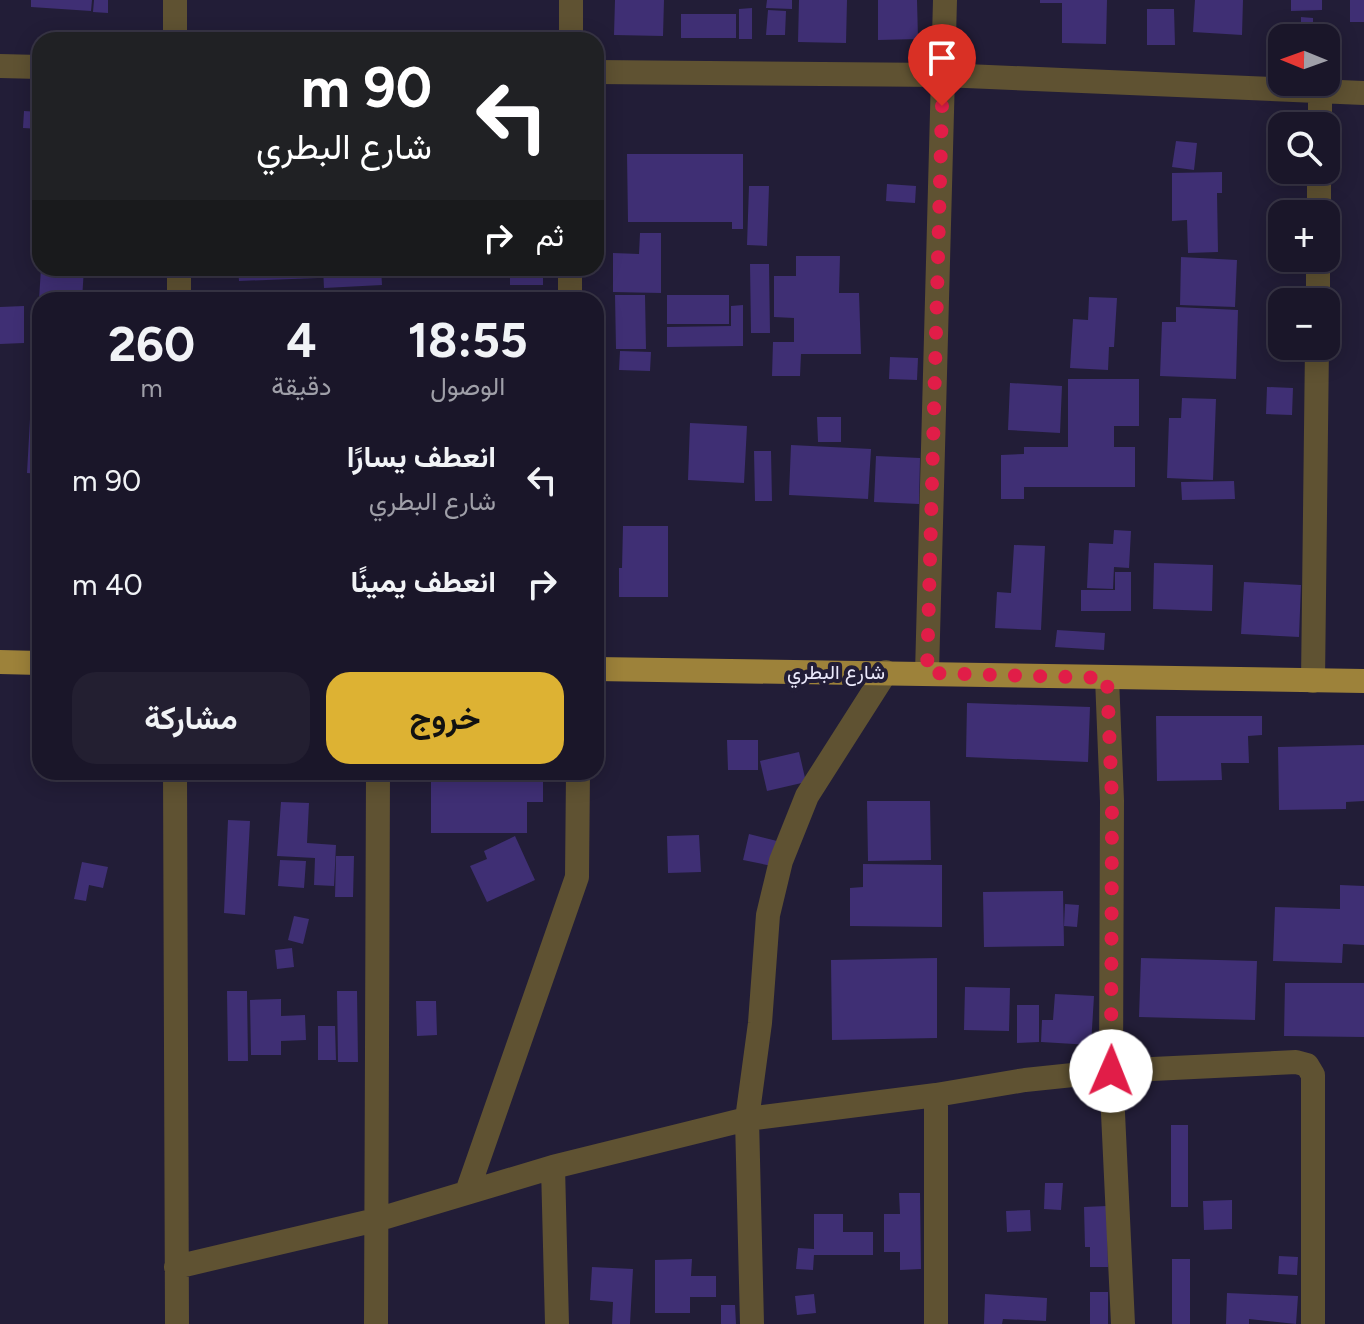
<!DOCTYPE html>
<html lang="ar">
<head>
<meta charset="utf-8">
<style>
  body { margin:0; font-family:Figtree,Vazirmatn,sans-serif; background:#231f31; color:#f1f3f6; direction:rtl; height:100vh; display:flex; flex-direction:column; font-size:30px; white-space:nowrap }
  * { box-sizing:border-box; margin:0 }
  p { font-size:26px; color:#9f9fa8 }
  .icon { flex:none; width:44px; height:44px; fill:none; stroke:currentColor; stroke-width:2; stroke-linecap:round; stroke-linejoin:round }
  .map { position:relative; flex:1; overflow:hidden; direction:ltr }
  .side { position:absolute; left:32px; top:292px; width:572px; height:488px; display:flex; flex-direction:column; background:#1a1629; border-radius:24px; box-shadow:0 4px 20px #0003,0 0 0 2px #383546; direction:rtl }
  .side>* { flex:none }
  .guide { position:absolute; left:32px; top:32px; width:572px; height:244px; border-radius:24px; box-shadow:0 4px 20px #0003,0 0 0 2px #383546; direction:rtl; background:#202124; color:#fff; overflow:hidden }
  .needle { width:52px; rotate:271deg }
  .buttons { position:absolute; left:1268px; top:24px; display:grid; gap:16px }
  .buttons a { display:grid; place-items:center; width:72px; height:72px; border-radius:16px; background:#1a1629; box-shadow:0 4px 20px #0003,0 0 0 2px #383546; font-size:40px }
  .pin { position:absolute; display:grid; place-items:center; width:68px; height:68px; color:#fff; margin:-82px -34px; border-radius:50% 50% 50% 0; rotate:-45deg; box-shadow:0 0 8px #0007 }
  .pin .icon { rotate:45deg }
  .me { position:absolute; width:88px; margin:-44px; rotate:1deg; stroke-linejoin:round; filter:drop-shadow(0 0 6px #0008) }
  .turn { display:flex; align-items:center; gap:28px; height:168px; padding:0 40px; font-size:36px }
  .turn .icon { width:104px; height:104px; stroke-width:2.5 }
  .turn b { display:block; font-size:56px; line-height:68px }
  .then { display:flex; align-items:center; height:76px; padding:0 40px; background:#0003; gap:16px; font-size:30px }
  .eta { display:flex; justify-content:space-evenly; align-items:center; height:136px; text-align:center }
  .eta b { font-size:48px; font-weight:700; line-height:56px }
  .primary-button { display:flex; gap:16px; margin-top:auto; padding:16px 40px }
  .primary-button a { flex:1; height:92px; border-radius:24px; background:#ddb233; color:#111; font-size:32px; font-weight:700; line-height:92px; text-align:center }
  .primary-button a+a { background:#231f31; color:#f1f3f6 }
  ul { padding:0; list-style:none }
  li { display:flex; align-items:center; gap:24px; height:104px; padding:0 40px }
  li div { flex:1 }
  li b { display:block; font-size:30px }
  li em { font-style:normal }
  .map>svg:first-child { display:block }
  .building { fill:#3f2f74 }
  .lines { fill:none; stroke-linecap:round; stroke-linejoin:round }
  .minor { stroke:#5f5232; stroke-width:24 }
  .major { stroke:#9d823a; stroke-width:24 }
  .route { stroke:#e11d48; stroke-width:14; stroke-dasharray:0 25.2 }
  .labels { text-anchor:middle; dominant-baseline:central; stroke-width:8; stroke-linejoin:round; paint-order:stroke }
  .street-label { font-size:20px; fill:#eceafc; stroke:#221d37 }
</style>
</head>
<body>
<div class="map">
<svg width="1364" height="1324" viewBox="0 0 1364 1324">
  <rect width="100%" height="100%" fill="#221d37"/>
  <path class="building" d="M31 0H92L91 11 31 7Z
    M94 0H108V13L93 12Z
    M615 0H664L663 36 614 35Z
    M767 0H792V9L766 8Z
    M799 0H847L846 43 798 42Z
    M878 0H917L918 39 878 40Z
    M1040 0H1107L1106 44 1062 43V3H1040Z
    M1195 0H1243L1242 35 1193 32Z
    M1291 0H1322V10L1291 11Z
    M1350 0H1364V22H1350Z
    M752 8V39H739V9Z
    M1147 9H1174L1175 45H1147Z
    M768 10 786 11 785 35H766Z
    M681 14H736V38H681Z
    M1301 17 1313 18V38H1301Z
    M24 111 40 112V129L23 128Z
    M1176 141 1197 143 1194 170 1172 167Z
    M627 154H743V229H732V222H628Z
    M1222 172V193H1217L1218 252 1188 253 1187 220 1172 221V173Z
    M887 184 916 186 915 203 886 201Z
    M749 186H769L767 246 747 245Z
    M640 233H661V293L613 292V253L639 254Z
    M796 256H840L839 293H859L861 354H801L800 376H772L773 342H794V318L774 317V276H796Z
    M1181 257 1237 260 1235 307 1180 305Z
    M750 264H769L770 333H751Z
    M41 268H84L82 300H39Z
    M238 268H317L318 278 239 281Z
    M323 268H381L382 285 324 288Z
    M510 268H543V285H510Z
    M615 295H645L646 349H616Z
    M667 295H729V324H667Z
    M1089 297 1117 298 1114 347H1109L1108 370 1070 368 1073 319 1088 320Z
    M743 305V346L667 347V327L731 326V306Z
    M24 306V343L0 344V307Z
    M1176 307 1238 310 1236 379 1160 376 1162 322H1176Z
    M620 351 651 352 650 371 619 370Z
    M890 357 918 358 917 380 889 379Z
    M1068 379H1139V426H1114V447H1135V487H1024V499H1001V455L1024 454V447H1068Z
    M1010 383 1062 386 1060 433 1008 430Z
    M1267 387 1293 388 1292 415 1266 414Z
    M1182 398 1216 399 1213 480 1167 478 1169 418H1181Z
    M817 417H841V442H818Z
    M30 419H40V474L27 473Z
    M690 423 747 426 744 483 688 480Z
    M791 445 871 449 868 499 789 495Z
    M754 451H771L772 501H755Z
    M876 456 920 458 919 504 874 502Z
    M1234 481 1235 499 1182 500 1181 482Z
    M34 506 40 507V592L30 591Z
    M623 526H668V597H619V568H622Z
    M1114 530 1131 531 1129 568 1114 567 1113 589 1087 588 1089 543 1113 544Z
    M1014 545 1045 546 1041 630 995 628 997 592 1011 593Z
    M1154 563 1213 565 1212 611 1153 609Z
    M1115 572H1131V611H1081V590H1115Z
    M1244 582 1301 585 1299 637 1241 634Z
    M1057 630 1105 633 1104 650 1055 647Z
    M967 703 1090 707 1088 762 966 757Z
    M1156 716H1262V735L1248 736 1249 763H1221L1222 780 1157 781Z
    M727 740H758V770H728Z
    M1364 745V801L1346 802V809L1279 810 1278 747Z
    M799 752 806 782 767 791 760 761Z
    M431 772H543V802H527V833H431Z
    M867 801H930L931 860 868 861Z
    M281 802 309 803 307 843 336 845 334 886 314 885 315 858 277 856Z
    M228 820 250 821 245 915 224 913Z
    M749 834 777 841 772 866 743 860Z
    M699 835 701 872 668 873 667 836Z
    M515 836 535 880 487 902 470 866 487 859 484 851Z
    M336 856H354L353 897H335Z
    M280 860 306 861 304 888 278 886Z
    M82 862 108 867 103 888 89 885 86 901 74 899Z
    M863 864 942 865V927L850 926V888L863 887Z
    M1340 885 1364 886V945L1343 944 1342 963 1273 961 1275 907 1340 909Z
    M1063 891 1064 946 984 947 983 892Z
    M1065 904 1079 905 1077 927 1064 926Z
    M294 916 309 919 303 944 288 940Z
    M292 948 294 967 277 969 275 950Z
    M937 958V1038L832 1040 831 960Z
    M1141 958 1257 961 1255 1020 1139 1017Z
    M1285 983H1364V1037L1284 1036Z
    M965 987 1010 988 1009 1031 964 1030Z
    M227 991H247L248 1061H228Z
    M337 991H357L358 1062H338Z
    M1055 994 1094 996 1091 1045 1041 1042 1042 1020H1053Z
    M281 999V1016L305 1015 306 1040 281 1041V1055H251L250 1000Z
    M416 1001H436L437 1035 417 1036Z
    M1017 1005H1039V1042L1017 1043Z
    M318 1026H335L336 1060H318Z
    M1171 1125H1188V1207H1171Z
    M1045 1183H1063L1061 1210 1044 1209Z
    M899 1193H920L921 1269 900 1270V1252H884V1214H900Z
    M1232 1200V1229L1204 1230 1203 1201Z
    M1107 1206 1108 1267H1090V1247H1085L1084 1207Z
    M1030 1210 1031 1231 1007 1232 1006 1211Z
    M814 1214H843V1232H873V1255H814L813 1270 796 1269 798 1248 814 1249Z
    M1279 1256 1298 1257 1297 1275 1278 1274Z
    M692 1259 691 1276H716V1297H690V1313H655V1260Z
    M1172 1259H1190V1324H1172Z
    M592 1267 633 1269 630 1324H612L613 1302 590 1300Z
    M1090 1292H1108V1324H1090Z
    M1227 1293 1298 1296 1296 1324 1249 1319V1324H1226Z
    M814 1294 816 1313 797 1315 795 1296Z
    M985 1294 1047 1298 1046 1321 1003 1319 1002 1324H984Z
    M721 1305H735L736 1324H721Z"/>
  <g class="lines">
    <path class="minor" d="M175 0V40
      M571 0V40
      M0 66 40 67
      M596 72 943 75 1364 93
      M1320 126V91
      M1319 214V170
      M179 268V300
      M570 300V268
      M1318 302V258
      M927 673 945 0
      M1107 678 1112 801 1111 1071 1123 1324
      M1313 681 1317 346
      M175 772 177 1324
      M936 1095V1324
      M553 1167 557 1324
      M467 1192 577 877 578 772
      M176 1267 376 1220 553 1167 747 1119 936 1095 1025 1080 1111 1071 1296 1062 1307 1065 1313 1075V1324
      M376 1324 378 772
      M752 1324 747 1119 760 1023 768 915 781 861 807 796 886 672"/>
    <path class="major" d="M0 662 40 663
      M596 669 1364 681"/>
  </g>
  <g class="lines">
    <path class="route" d="M942 106 927 673 1107 678 1112 801 1111 1071"/>
  </g>
  <g class="labels">
    <g class="street-label">
      <text x="836" y="672">شارع البطري</text>
    </g>
  </g>
</svg>
<div class="buttons">
<a><svg class="needle" viewBox="-14 -14 28 28"><path d="M0-13l5 13h-10z" fill="#e53935"/><path d="M0 13l5-13h-10z" fill="#9f9fa8"/></svg></a>
<a><svg class="icon" aria-label="search" viewBox="0 0 24 24"><circle cx="10" cy="10" r="6"/><path d="M15 15l6 6"/></svg></a>
<a>+</a>
<a>−</a>
</div>
<div class="pin" style="left:942px;top:106px;background:#d93025"><svg class="icon" aria-label="arrive" viewBox="0 0 24 24"><path d="M6 21V4h12l-3 4 3 4H6"/></svg></div>
<svg class="me" style="left:1111px;top:1071px" viewBox="-20 -20 40 40"><circle r="19" fill="#fff"/><path d="M0-13L10 11 0 6-10 11z" fill="#e11d48"/></svg>
<div class="guide">
<div class="turn"><svg class="icon" aria-label="left" viewBox="0 0 24 24"><path d="M17 20v-9H6M10 6l-5 5 5 5"/></svg><div><b>90 m</b>شارع البطري</div></div>
<div class="then">ثم<svg class="icon" aria-label="right" viewBox="0 0 24 24"><path d="M7 20v-9h11M14 6l5 5-5 5"/></svg></div>
</div>
<section class="side">
<div class="eta">
<div><b>18:55</b><p>الوصول</p></div>
<div><b>4</b><p>دقيقة</p></div>
<div><b>260</b><p>m</p></div>
</div>
<ul>
<li><svg class="icon" aria-label="left" viewBox="0 0 24 24"><path d="M17 20v-9H6M10 6l-5 5 5 5"/></svg><div><b>انعطف يسارًا</b><p>شارع البطري</p></div><em>90 m</em></li>
<li><svg class="icon" aria-label="right" viewBox="0 0 24 24"><path d="M7 20v-9h11M14 6l5 5-5 5"/></svg><div><b>انعطف يمينًا</b></div><em>40 m</em></li>
</ul>
<div class="primary-button"><a>خروج</a><a>مشاركة</a></div>
</section>
</div>
</body>
</html>
